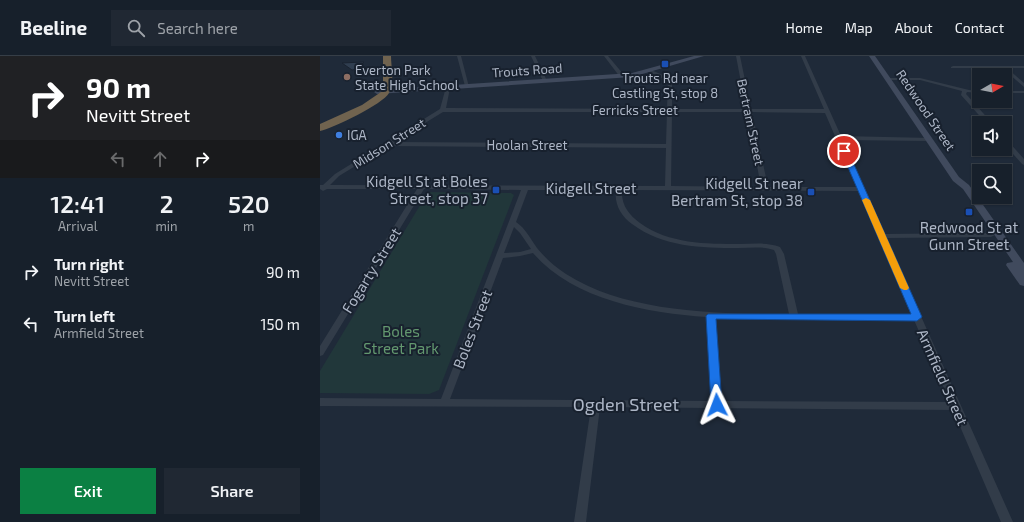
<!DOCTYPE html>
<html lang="en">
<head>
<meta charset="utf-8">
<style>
  body { margin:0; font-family:"Exo 2",sans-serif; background:#202833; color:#f1f3f6; height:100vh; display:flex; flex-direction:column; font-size:15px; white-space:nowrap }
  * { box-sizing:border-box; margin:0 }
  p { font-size:13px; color:#9ea3a9 }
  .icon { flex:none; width:22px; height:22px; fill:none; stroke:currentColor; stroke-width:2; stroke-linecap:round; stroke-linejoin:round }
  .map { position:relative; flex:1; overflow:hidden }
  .panel { display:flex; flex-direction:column; background:#17202b; width:320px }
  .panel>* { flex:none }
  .hud { background:#202124; color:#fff; overflow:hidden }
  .needle { width:26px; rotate:81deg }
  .fabs { position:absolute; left:652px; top:12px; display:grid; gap:8px }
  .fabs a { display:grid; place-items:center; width:40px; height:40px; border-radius:0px; background:#17202b; box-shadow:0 1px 3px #0004,0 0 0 1px #363e47; font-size:20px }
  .pin { position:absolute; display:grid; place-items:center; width:34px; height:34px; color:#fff; margin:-17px; border:2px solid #fff; border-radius:50%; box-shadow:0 1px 4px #0007 }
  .me { position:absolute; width:44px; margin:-22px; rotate:357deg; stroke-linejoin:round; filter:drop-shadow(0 0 3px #0008) }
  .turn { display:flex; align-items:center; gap:14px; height:84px; padding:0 20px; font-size:18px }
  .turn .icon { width:52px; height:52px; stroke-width:2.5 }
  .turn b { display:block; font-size:28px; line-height:34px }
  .lanes { display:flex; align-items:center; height:38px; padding:0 20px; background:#0003; justify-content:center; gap:20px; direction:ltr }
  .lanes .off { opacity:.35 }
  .eta { display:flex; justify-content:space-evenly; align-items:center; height:68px; text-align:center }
  .eta b { font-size:24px; font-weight:600; line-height:28px }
  .button { display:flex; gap:8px; margin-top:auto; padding:8px 20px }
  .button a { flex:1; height:46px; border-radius:0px; background:#0b8043; color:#fff; font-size:16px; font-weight:600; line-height:46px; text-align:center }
  .button a+a { background:#202833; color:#f1f3f6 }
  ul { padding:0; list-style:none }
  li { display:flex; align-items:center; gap:12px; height:52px; padding:0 20px }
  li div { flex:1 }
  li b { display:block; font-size:15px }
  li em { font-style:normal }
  header { display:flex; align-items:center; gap:24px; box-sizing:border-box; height:56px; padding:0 20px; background:#17202b; border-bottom:1px solid #363e47 }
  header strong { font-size:19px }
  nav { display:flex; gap:22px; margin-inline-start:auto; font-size:14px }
  .search { width:280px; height:36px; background:#202833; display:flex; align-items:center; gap:10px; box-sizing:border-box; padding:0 14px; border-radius:0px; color:#9ea3a9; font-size:15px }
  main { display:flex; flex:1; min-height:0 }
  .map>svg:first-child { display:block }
  .green { fill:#21373a }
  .building { fill:#303e50; stroke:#1a2330 }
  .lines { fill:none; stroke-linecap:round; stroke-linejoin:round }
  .street { fill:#323c49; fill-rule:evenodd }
  .secondary { fill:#404a5d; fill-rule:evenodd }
  .highway { fill:#70634f; fill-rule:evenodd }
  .route { fill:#1a73e8; stroke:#114b97 }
  .slow { fill:#f59e0b }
  .transit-dot { fill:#1a4fb4; stroke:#18212e; stroke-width:1.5 }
  .education-dot { fill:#8d6e63; stroke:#18212e; stroke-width:1.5 }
  .shop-dot { fill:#3f7fe0; stroke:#18212e; stroke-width:1.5 }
  .labels { text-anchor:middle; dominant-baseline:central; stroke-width:4; stroke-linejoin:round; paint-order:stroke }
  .far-poi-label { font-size:13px; fill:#adb6c6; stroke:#18212e; text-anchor:start }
  .far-street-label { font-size:13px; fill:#adb6c6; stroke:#18212e }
  .poi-label { font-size:15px; fill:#adb6c6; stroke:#18212e; text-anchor:end }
  .street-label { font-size:15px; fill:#adb6c6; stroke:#18212e }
  .park-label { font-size:15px; fill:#63986f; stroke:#18212e }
  .near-street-label { font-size:18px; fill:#adb6c6; stroke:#18212e }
</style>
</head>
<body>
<header>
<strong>Beeline</strong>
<div class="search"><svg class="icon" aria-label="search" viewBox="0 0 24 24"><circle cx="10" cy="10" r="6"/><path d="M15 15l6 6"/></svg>Search here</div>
<nav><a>Home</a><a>Map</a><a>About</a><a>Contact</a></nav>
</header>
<main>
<section class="panel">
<div class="hud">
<div class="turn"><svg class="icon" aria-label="right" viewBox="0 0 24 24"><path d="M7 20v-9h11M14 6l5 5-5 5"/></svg><div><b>90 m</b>Nevitt Street</div></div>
<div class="lanes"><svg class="icon off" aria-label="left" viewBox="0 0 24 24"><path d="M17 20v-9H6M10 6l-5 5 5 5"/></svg><svg class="icon off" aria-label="ahead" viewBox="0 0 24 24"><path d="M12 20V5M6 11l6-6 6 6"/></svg><svg class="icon" aria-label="right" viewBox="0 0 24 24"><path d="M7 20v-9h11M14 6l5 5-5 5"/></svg></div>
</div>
<div class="eta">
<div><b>12:41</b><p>Arrival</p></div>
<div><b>2</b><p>min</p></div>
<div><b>520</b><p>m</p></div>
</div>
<ul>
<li><svg class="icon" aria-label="right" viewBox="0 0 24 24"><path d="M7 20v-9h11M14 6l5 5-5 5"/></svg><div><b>Turn right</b><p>Nevitt Street</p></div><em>90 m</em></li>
<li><svg class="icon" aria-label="left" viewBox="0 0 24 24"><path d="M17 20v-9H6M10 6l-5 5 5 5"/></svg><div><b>Turn left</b><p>Armfield Street</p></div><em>150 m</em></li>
</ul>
<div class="button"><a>Exit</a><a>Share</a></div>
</section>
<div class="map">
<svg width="704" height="466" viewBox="0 0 704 466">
  <rect width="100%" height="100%" fill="#1f2a39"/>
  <path class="green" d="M108 136 191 137 194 139 119 334 109 338 0 337V315Z"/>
  <path class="building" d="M44 6 37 13 32 14 22 7Z"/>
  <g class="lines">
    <path class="street" d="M137 0H141L149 31 145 30Z
      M211 0H215L227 25V26L223 25Z
      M284 0H288L304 19V21H300Z
      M416 0H420L431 53H504L481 0H485L521 80 611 82V84L609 85 523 84 564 178 671 177 675 179 671 181 566 182 693 466H681L633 354 280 351 266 466H254L271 351 0 350V342L121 343 201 134 104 133 3 299 0 300V290L97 133H7L3 135 0 133V129H3L15 118 120 53 126 31 130 32 126 52 347 53 348 25 329 16V14H331L350 22 352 25V53H426ZM123 56H347L346 88 74 86ZM352 56H427L441 131 351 130ZM432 56 505 57 537 131H448ZM68 90 346 92 345 130 10 129 19 120ZM208 134H296C294 148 301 160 312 168 343 191 381 192 418 192 430 192 443 190 454 194L456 198 469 258C400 258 306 257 246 218 235 211 225 202 217 192 210 182 206 173 196 166ZM302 134 539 135 592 258H478L464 198 460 191C447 186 434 188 420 188 386 188 349 188 320 167 309 159 301 149 302 134ZM194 171 200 177 211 193 200 196 184 197ZM213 197C253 244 328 257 387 261L392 345 130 343 183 202 200 200ZM395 262 461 264H594L630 346 402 345Z
      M633 10H704V12H687L704 27V31L682 12H631V11Z
      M566 22H600L649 34 659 35V37L647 36 646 38 672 67H666L641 39 642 35 600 24H568L566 23Z
      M685 35H704V37H685Z
      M685 83 687 84 704 103V109L702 108 685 89Z"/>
    <path class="secondary" d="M374 0H384L312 21 57 38 54 36 57 34 312 17Z
      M549 0H555L639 121 649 129 704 207V230L700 229 686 209 687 207 693 206 643 133 633 125Z"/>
    <path class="highway" d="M63 0H71C71 11 75 27 69 37 63 48 14 72 0 75V68L42 49 61 36 63 25Z"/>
  </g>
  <path class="route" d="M522 94 528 95 602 261 597 265 396 263 402 349 401 352 397 353 393 352 391 349 386 260 388 258H591L521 95Z"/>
  <path class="slow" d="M546 142 550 144 589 232 587 234H584L580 232 542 144Z"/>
  <g class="transit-dot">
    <rect x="341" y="4" width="8" height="8" rx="2"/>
    <rect x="172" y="130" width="8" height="8" rx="2"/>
    <rect x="487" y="132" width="8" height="8" rx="2"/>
    <rect x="645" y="152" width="8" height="8" rx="2"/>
  </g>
  <circle class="education-dot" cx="27" cy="21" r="4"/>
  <circle class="shop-dot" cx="19" cy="79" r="4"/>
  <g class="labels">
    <g class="far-poi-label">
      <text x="35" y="14">Everton Park<tspan x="35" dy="15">State High School</tspan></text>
      <text x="345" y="22" text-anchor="middle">Trouts Rd near<tspan x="345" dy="15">Castling St, stop 8</tspan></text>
      <text x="27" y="79">IGA</text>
    </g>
    <g class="far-street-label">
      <text transform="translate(207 14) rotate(-4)">Trouts Road</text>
      <text x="315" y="54">Ferricks Street</text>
      <text transform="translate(606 54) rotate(56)">Redwood Street</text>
      <text transform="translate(431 66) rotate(78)">Bertram Street</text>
      <text transform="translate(69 87) rotate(-32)">Midson Street</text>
      <text x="207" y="89">Hoolan Street</text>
    </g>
    <g class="poi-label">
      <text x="168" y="125">Kidgell St at Boles<tspan x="168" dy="17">Street, stop 37</tspan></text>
      <text x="483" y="127">Kidgell St near<tspan x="483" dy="17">Bertram St, stop 38</tspan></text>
      <text x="649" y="171" text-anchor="middle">Redwood St at<tspan x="649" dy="17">Gunn Street</tspan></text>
    </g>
    <g class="street-label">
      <text x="271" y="132">Kidgell Street</text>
      <text transform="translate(51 214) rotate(-58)">Fogarty Street</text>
      <text transform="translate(152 273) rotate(-69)">Boles Street</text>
      <text transform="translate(623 321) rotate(66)">Armfield Street</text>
    </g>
    <g class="park-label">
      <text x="81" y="275">Boles<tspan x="81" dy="17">Street Park</tspan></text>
    </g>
    <g class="near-street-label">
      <text x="306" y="348">Ogden Street</text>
    </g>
  </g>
</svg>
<div class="fabs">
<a><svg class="needle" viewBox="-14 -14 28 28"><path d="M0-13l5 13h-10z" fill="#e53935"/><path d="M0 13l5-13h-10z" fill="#9ea3a9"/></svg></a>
<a><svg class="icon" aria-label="sound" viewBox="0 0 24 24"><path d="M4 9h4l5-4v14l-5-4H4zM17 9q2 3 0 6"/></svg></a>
<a><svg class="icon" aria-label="search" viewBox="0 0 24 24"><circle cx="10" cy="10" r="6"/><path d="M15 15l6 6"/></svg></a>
</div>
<div class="pin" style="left:524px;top:95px;background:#d93025"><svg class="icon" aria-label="arrive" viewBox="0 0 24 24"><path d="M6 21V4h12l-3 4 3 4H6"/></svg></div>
<svg class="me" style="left:397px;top:349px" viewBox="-20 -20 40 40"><path d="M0-17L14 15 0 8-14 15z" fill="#1a73e8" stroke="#fff" stroke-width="4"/></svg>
</div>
</main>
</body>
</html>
